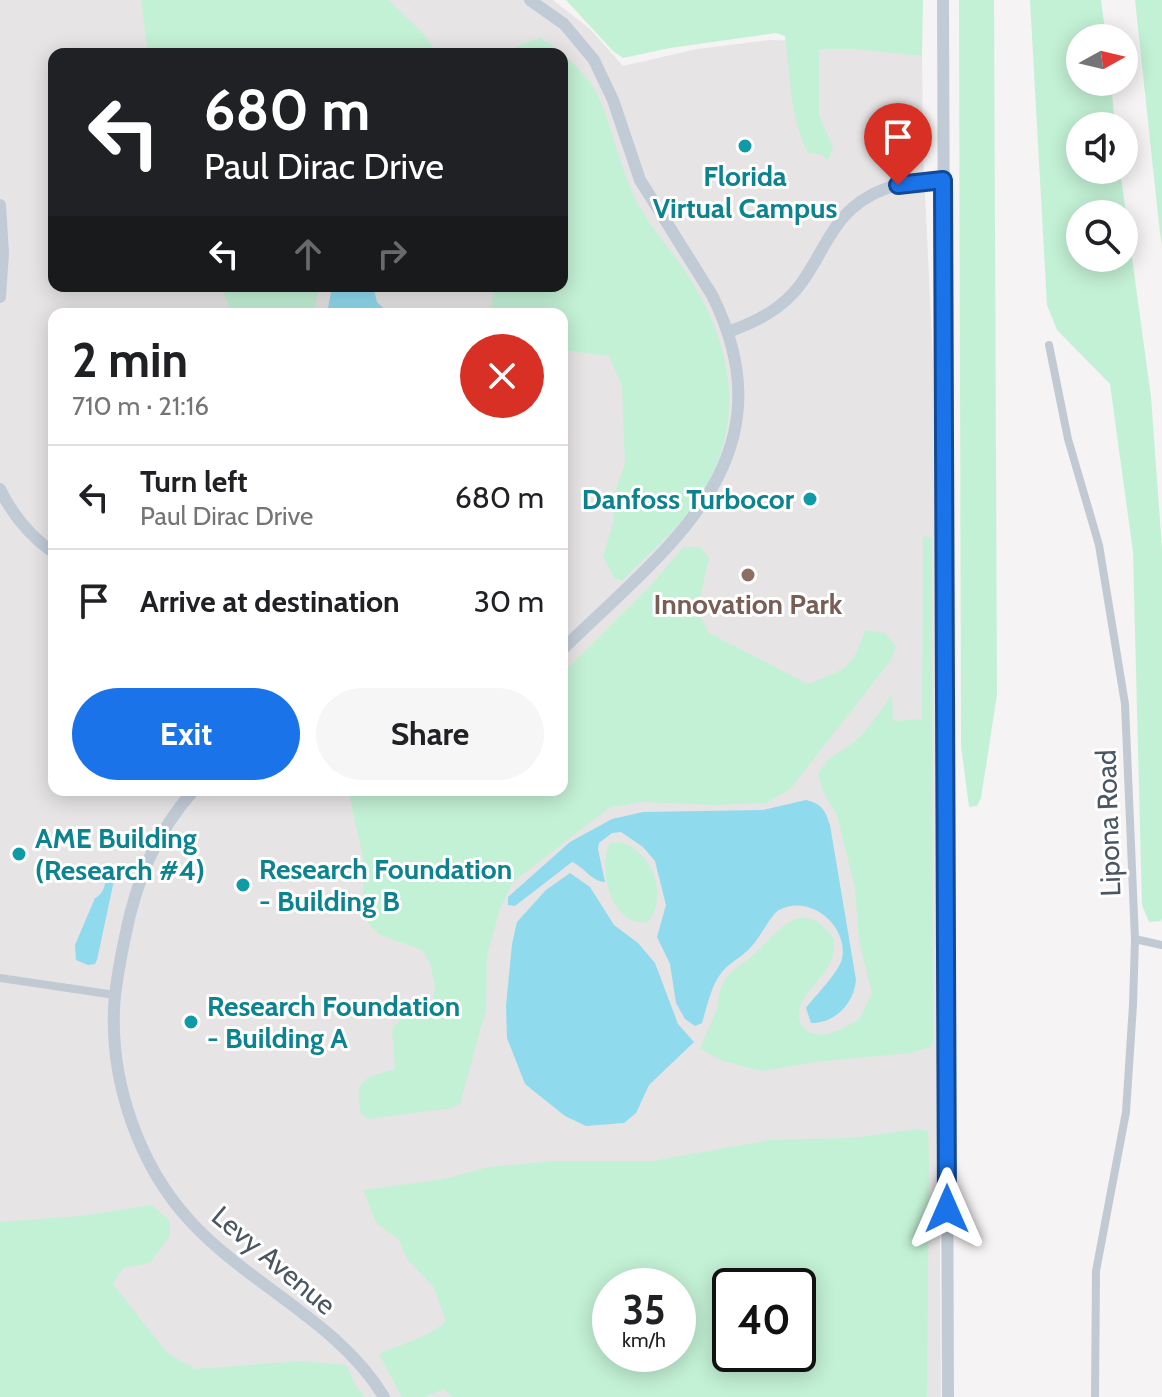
<!DOCTYPE html>
<html lang="en">
<head>
<meta charset="utf-8">
<style>
  body { margin:0; font-family:Cabin,sans-serif; background:#f6f6f6; color:#202124; height:100vh; display:flex; flex-direction:column; font-size:30px; white-space:nowrap }
  * { box-sizing:border-box; margin:0 }
  p { font-size:26px; color:#757577 }
  .icon { flex:none; width:44px; height:44px; fill:none; stroke:currentColor; stroke-width:2; stroke-linecap:round; stroke-linejoin:round }
  .map { position:relative; flex:1; overflow:hidden }
  .details { position:absolute; left:48px; top:308px; width:520px; height:488px; display:flex; flex-direction:column; background:#fff; border-radius:16px; box-shadow:0 4px 20px #0003 }
  .details>* { flex:none }
  .banner { position:absolute; left:48px; top:48px; width:520px; height:244px; border-radius:16px; box-shadow:0 4px 20px #0003; background:#202124; color:#fff; overflow:hidden }
  .needle { width:52px; rotate:82deg }
  .controls { position:absolute; left:1066px; top:24px; display:grid; gap:16px }
  .controls a { display:grid; place-items:center; width:72px; height:72px; border-radius:50%; background:#fff; box-shadow:0 4px 20px #0003; font-size:40px }
  .speed { position:absolute; left:592px; top:1268px; display:flex; gap:16px; font-size:40px; font-weight:700; text-align:center }
  .speed>* { display:grid; place-content:center; width:104px; height:104px; border-radius:50%; background:#fff; box-shadow:0 4px 20px #0003; line-height:1 }
  .speed small { font-size:20px; font-weight:400 }
  .speed .limit { border:4px solid #111; border-radius:12px; background:#fff; color:#111 }
  .pin { position:absolute; display:grid; place-items:center; width:68px; height:68px; color:#fff; margin:-82px -34px; border-radius:50% 50% 50% 0; rotate:-45deg; box-shadow:0 0 8px #0007 }
  .pin .icon { rotate:45deg }
  .me { position:absolute; width:88px; margin:-44px; rotate:0deg; stroke-linejoin:round; filter:drop-shadow(0 0 6px #0008) }
  .turn { display:flex; align-items:center; gap:28px; height:168px; padding:0 24px; font-size:36px }
  .turn .icon { width:104px; height:104px; stroke-width:2.5 }
  .turn b { display:block; font-size:56px; line-height:68px }
  .lanes { display:flex; align-items:center; height:76px; padding:0 24px; background:#0003; justify-content:center; gap:40px; direction:ltr }
  .lanes .off { opacity:.35 }
  .round { display:grid; place-items:center; flex:none; width:84px; height:84px; border-radius:42px; background:#f6f6f6 }
  .headline { display:flex; align-items:center; justify-content:space-between; height:136px; padding:0 24px }
  h1 { font-size:48px; font-weight:700; line-height:60px }
  .primary-button { display:flex; gap:16px; margin-top:auto; padding:16px 24px }
  .primary-button a { flex:1; height:92px; border-radius:48px; background:#1a73e8; color:#fff; font-size:32px; font-weight:700; line-height:92px; text-align:center }
  .primary-button a+a { background:#f6f6f6; color:#202124 }
  ul { padding:0; list-style:none }
  li { display:flex; align-items:center; gap:24px; height:104px; padding:0 24px; border-top:2px solid #e0e0e0 }
  li div { flex:1 }
  li b { display:block; font-size:30px }
  li em { font-style:normal }
  .map>svg:first-child { display:block }
  .education { fill:#e6e4e5; fill-rule:evenodd }
  .green { fill:#c3f1d5; fill-rule:evenodd }
  .water { fill:#90daee }
  .lines { fill:none; stroke-linecap:round; stroke-linejoin:round }
  .street { stroke:#c1cad2; stroke-width:8 }
  .secondary { stroke:#c1cbd6; stroke-width:12 }
  .route-casing { stroke:#114b97; stroke-width:20 }
  .route { stroke:#1a73e8; stroke-width:14 }
  .culture-dot { fill:#0f9aa8; stroke:#fff; stroke-width:3 }
  .education-dot { fill:#8d6e63; stroke:#fff; stroke-width:3 }
  .labels { text-anchor:middle; dominant-baseline:central; stroke-width:6; stroke-linejoin:round; paint-order:stroke }
  .culture-label { font-size:28px; font-weight:bold; fill:#0d838f; stroke:#fff; text-anchor:start }
  .education-label { font-size:28px; font-weight:bold; fill:#785e54; stroke:#fff }
  .street-label { font-size:28px; fill:#4a5661; stroke:#fff }
</style>
</head>
<body>
<div class="map">
<svg width="1162" height="1397" viewBox="0 0 1162 1397">
  <rect width="100%" height="100%" fill="#f5f3f3"/>
  <path class="education" d="M0 0H553L590 29 623 66 697 49 769 40 805 41 922 56 923 154 933 360 941 1397H0ZM54 54H562V286H54ZM54 314H562V790H54ZM610 1286H678V1354H610ZM730 1286H798V1354H730Z"/>
  <path class="green" d="M141 0H388L423 33 438 54H148Z
    M566 0H923L922 56 855 49H819V116L833 147 828 160 819 154 808 153C790 119 790 74 785 36L776 33 670 48 623 58 613 51Z
    M959 0H994L997 695 981 798 977 806 969 807 961 746Z
    M1030 0H1101L1106 38H1080V82H1111L1115 126H1080V170H1120L1151 397 1162 549V918L1161 921 1149 922 1142 905 1133 552 1110 384 1057 330 1047 305ZM1080 214H1124V258H1080Z
    M1135 0H1162V246L1160 233Z
    M540 38C561 50 590 76 599 98 613 131 619 164 634 196 648 226 671 249 689 277 736 351 747 430 694 505 674 533 646 556 622 581L614 578 603 556 614 521 612 501 625 463 622 386 609 356 562 350V314H490L494 290 491 286H562V54H506L519 45Z
    M221 286H319L315 307 310 314H232Z
    M923 536 931 538 932 544 933 1042 930 1047 910 1053 815 1062 762 1071 723 1061 700 1049C705 1035 712 1022 717 1008 719 1000 719 991 723 983 729 971 740 966 750 958 778 934 800 892 834 939 834 948 834 955 830 963 823 978 808 988 801 1004 794 1022 805 1037 825 1034 836 1033 849 1024 859 1020L872 993 859 940 855 888 837 815 823 792 818 773C830 757 830 758 846 748 862 739 882 710 892 694L893 721 922 719Z
    M683 547H700L709 558 697 610 709 633 808 684C846 669 852 670 865 630L885 633 896 647 891 660 791 788 767 803 714 805 641 802 609 808 513 882 500 909 487 955 486 1009 460 1104 451 1108 369 1119 361 1114C354 1079 363 1078 395 1069L392 1029 403 1017 432 1008 435 985 430 963 422 950 380 935 368 923 363 914V857L348 790H562V674L653 583Z
    M621 842C652 852 669 895 648 922 611 928 597 868 610 843Z
    M918 1129 928 1131 929 1160 927 1397H453L444 1389 424 1397H402L379 1354C401 1344 430 1337 446 1321L433 1286 407 1259 399 1240 376 1222 363 1190 445 1179 488 1167 554 1161H653L769 1140 852 1138ZM610 1286H678V1354H610ZM730 1286H798V1354H730Z
    M152 1205 169 1220 170 1236 150 1263 123 1268 113 1284 168 1354 196 1369 302 1361 346 1365 356 1386 365 1397H0V1222L80 1216Z"/>
  <path class="water" d="M332 286H373L377 302 389 314H327Z
    M806 800C822 804 825 810 830 825L856 980C854 1003 836 1023 811 1023L806 1008C815 996 839 972 842 959 849 926 810 893 779 910 771 914 759 940 750 948 742 957 729 963 722 972 711 985 707 1007 702 1023L695 1026 685 1019 676 1003 670 964 657 937 666 905 655 861 643 847 621 832 612 833 599 843 598 849 605 882C592 882 584 867 572 862L515 906 508 905V897L570 842 612 819 643 812 763 810Z
    M113 868 116 871 97 960 95 964 88 965 76 960 75 945 95 898C108 891 103 881 109 869Z
    M570 873 590 887 614 925 638 943 655 963 678 1024 694 1042 649 1085 636 1113 624 1123 586 1126 565 1116 525 1084 507 1038 506 1006 512 944 517 922 546 890Z"/>
  <g class="lines">
    <path class="street" d="M1049 345 1068 439 1099 545 1125 704 1135 939 1133 1005 1126 1112 1096 1271 1095 1397
      M1135 939 1162 945
      M0 978 115 995"/>
    <path class="secondary" d="M530 0 564 24 594 60 613 100 640 180 712 295C794 460 668 546 562 650
      M943 0 948 1397
      M0 205 3 253 0 297
      M728 332C756 322 782 309 800 285 828 247 833 210 882 190 901 182 923 182 943 180
      M0 489C12 514 31 537 54 553
      M194 790C156 832 136 881 125 937 120 961 115 985 114 1009 111 1084 139 1166 191 1222 249 1285 340 1323 384 1397"/>
  </g>
  <g class="lines">
    <g class="route-casing">
      <path id="route" d="M898 185 943 180 947 1209"/>
    </g>
    <use href="#route" class="route"/>
  </g>
  <g class="culture-dot">
    <circle cx="745" cy="146" r="8"/>
    <circle cx="810" cy="499" r="8"/>
    <circle cx="19" cy="854" r="8"/>
    <circle cx="243" cy="885" r="8"/>
    <circle cx="191" cy="1022" r="8"/>
  </g>
  <circle class="education-dot" cx="748" cy="575" r="8"/>
  <g class="labels">
    <g class="culture-label">
      <text x="745" y="176" text-anchor="middle">Florida<tspan x="745" dy="32">Virtual Campus</tspan></text>
      <text x="794" y="499" text-anchor="end">Danfoss Turbocor</text>
      <text x="35" y="838">AME Building<tspan x="35" dy="32">(Research #4)</tspan></text>
      <text x="259" y="869">Research Foundation<tspan x="259" dy="32">- Building B</tspan></text>
      <text x="207" y="1006">Research Foundation<tspan x="207" dy="32">- Building A</tspan></text>
    </g>
    <g class="education-label">
      <text x="748" y="604">Innovation Park</text>
    </g>
    <g class="street-label">
      <text transform="translate(1108 823) rotate(-92)">Lipona Road</text>
      <text transform="translate(274 1260) rotate(40)">Levy Avenue</text>
    </g>
  </g>
</svg>
<div class="controls">
<a><svg class="needle" viewBox="-14 -14 28 28"><path d="M0-13l5 13h-10z" fill="#e53935"/><path d="M0 13l5-13h-10z" fill="#757577"/></svg></a>
<a><svg class="icon" aria-label="sound" viewBox="0 0 24 24"><path d="M4 9h4l5-4v14l-5-4H4zM17 9q2 3 0 6"/></svg></a>
<a><svg class="icon" aria-label="search" viewBox="0 0 24 24"><circle cx="10" cy="10" r="6"/><path d="M15 15l6 6"/></svg></a>
</div>
<div class="speed"><div>35<small>km/h</small></div><div class="limit">40</div></div>
<div class="pin" style="left:898px;top:185px;background:#d93025"><svg class="icon" aria-label="arrive" viewBox="0 0 24 24"><path d="M6 21V4h12l-3 4 3 4H6"/></svg></div>
<svg class="me" style="left:947px;top:1209px" viewBox="-20 -20 40 40"><path d="M0-17L14 15 0 8-14 15z" fill="#1a73e8" stroke="#fff" stroke-width="4"/></svg>
<div class="banner">
<div class="turn"><svg class="icon" aria-label="left" viewBox="0 0 24 24"><path d="M17 20v-9H6M10 6l-5 5 5 5"/></svg><div><b>680 m</b>Paul Dirac Drive</div></div>
<div class="lanes"><svg class="icon" aria-label="left" viewBox="0 0 24 24"><path d="M17 20v-9H6M10 6l-5 5 5 5"/></svg><svg class="icon off" aria-label="ahead" viewBox="0 0 24 24"><path d="M12 20V5M6 11l6-6 6 6"/></svg><svg class="icon off" aria-label="right" viewBox="0 0 24 24"><path d="M7 20v-9h11M14 6l5 5-5 5"/></svg></div>
</div>
<section class="details">
<div class="headline"><div><h1>2 min</h1><p>710 m · 21:16</p></div><a class="round" style="background:#d93025;color:#fff"><svg class="icon" aria-label="close" viewBox="0 0 24 24"><path d="M6 6l12 12M18 6L6 18"/></svg></a></div>
<ul>
<li><svg class="icon" aria-label="left" viewBox="0 0 24 24"><path d="M17 20v-9H6M10 6l-5 5 5 5"/></svg><div><b>Turn left</b><p>Paul Dirac Drive</p></div><em>680 m</em></li>
<li><svg class="icon" aria-label="arrive" viewBox="0 0 24 24"><path d="M6 21V4h12l-3 4 3 4H6"/></svg><div><b>Arrive at destination</b></div><em>30 m</em></li>
</ul>
<div class="primary-button"><a>Exit</a><a>Share</a></div>
</section>
</div>
</body>
</html>
